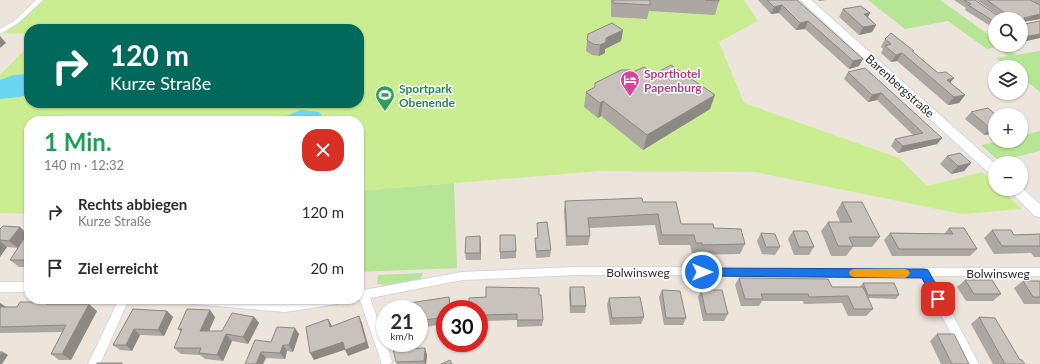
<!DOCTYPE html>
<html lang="de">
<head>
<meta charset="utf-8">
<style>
  body { margin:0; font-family:Lato,sans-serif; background:#f2f2f3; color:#2b2b33; height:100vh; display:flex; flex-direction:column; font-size:15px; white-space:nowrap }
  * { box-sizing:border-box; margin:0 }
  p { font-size:13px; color:#7c7c81 }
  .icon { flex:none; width:22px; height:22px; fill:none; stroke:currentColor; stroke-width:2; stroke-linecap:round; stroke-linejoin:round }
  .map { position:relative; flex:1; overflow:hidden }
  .drawer { position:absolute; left:24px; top:116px; width:340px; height:188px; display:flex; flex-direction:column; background:#fff; border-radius:16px; box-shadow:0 1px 3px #0004 }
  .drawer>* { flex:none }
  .guide { position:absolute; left:24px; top:24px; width:340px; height:84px; border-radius:16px; box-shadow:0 1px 3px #0004; background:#00695c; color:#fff; overflow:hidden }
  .tools { position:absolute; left:988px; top:12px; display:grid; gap:8px }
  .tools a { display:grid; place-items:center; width:40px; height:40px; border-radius:50%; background:#fff; box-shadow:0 1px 3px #0004; font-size:20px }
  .speed { position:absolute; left:376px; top:300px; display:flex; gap:8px; font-size:20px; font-weight:700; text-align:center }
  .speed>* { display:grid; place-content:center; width:52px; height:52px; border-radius:50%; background:#fff; box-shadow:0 1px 3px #0004; line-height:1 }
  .speed small { font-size:10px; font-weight:400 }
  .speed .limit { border:6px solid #d22; background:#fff; color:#111 }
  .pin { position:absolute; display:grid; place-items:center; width:34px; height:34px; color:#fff; margin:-17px; border-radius:8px; box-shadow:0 2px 6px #0006 }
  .me { position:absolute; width:44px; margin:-22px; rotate:90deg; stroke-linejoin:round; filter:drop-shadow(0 0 3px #0008) }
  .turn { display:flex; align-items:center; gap:14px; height:84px; padding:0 20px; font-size:18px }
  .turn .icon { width:52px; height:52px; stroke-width:2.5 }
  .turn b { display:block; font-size:28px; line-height:34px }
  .round { display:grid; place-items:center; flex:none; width:42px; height:42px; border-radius:16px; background:#f2f2f3 }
  .summary { display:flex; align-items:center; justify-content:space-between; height:68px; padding:0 20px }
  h1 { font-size:24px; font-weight:700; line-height:30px; color:#1e9e55 }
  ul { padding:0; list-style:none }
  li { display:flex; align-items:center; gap:12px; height:56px; padding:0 20px }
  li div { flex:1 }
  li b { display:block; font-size:15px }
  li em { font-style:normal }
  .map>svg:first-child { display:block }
  .green { fill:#b6e596 }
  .pitch { fill:#cbed92 }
  .water { fill:#6bd6f3 }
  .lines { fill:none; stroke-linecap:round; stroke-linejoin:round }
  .street-casing { stroke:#d1d6e4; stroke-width:2 }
  .secondary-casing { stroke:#d1d6e4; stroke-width:2 }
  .street { fill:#fff; fill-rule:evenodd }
  .secondary { fill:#fff; fill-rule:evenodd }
  .wall { fill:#aca7a2 }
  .shaded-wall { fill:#8c8884 }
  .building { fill:#c8c2bc; stroke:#8c8884 }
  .route { fill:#1a73e8; stroke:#114b97 }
  .slow { fill:#f59e0b }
  .labels { text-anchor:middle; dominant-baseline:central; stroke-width:3; stroke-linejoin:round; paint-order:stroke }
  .hotel-label { font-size:12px; font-weight:bold; fill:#b23c85; stroke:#fff; text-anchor:start }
  .street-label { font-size:12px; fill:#2a2a2a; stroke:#fff }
  .leisure-label { font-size:12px; font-weight:bold; fill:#27864d; stroke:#fff; text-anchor:start }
</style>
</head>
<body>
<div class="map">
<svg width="1040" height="364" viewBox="0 0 1040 364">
  <rect width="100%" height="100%" fill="#ede5dc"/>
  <path class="green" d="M868 0H940L995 39V45H1003L1016 55 1040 51V92L1021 77V67H1008L996 58 1008 56 996 47 987 49 948 21 905 29Z
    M1040 131V151L999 161 981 145 1000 141H1021V136Z
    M454 183 457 268 359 272V191Z
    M423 273 420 280 394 285 377 284 378 275Z"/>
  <path class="pitch" d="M43 0H744L758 21 719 42 744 103 899 158 927 186 982 172 995 184V189H1001L1022 209 962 214 755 172 601 171 359 191V121H29V214L0 213V75L29 45V103H359V29H29V34L2 33 18 23Z"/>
  <path class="water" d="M28 74 29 94 20 97 0 99V80L14 75Z
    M301 110 319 112 326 121H273Z"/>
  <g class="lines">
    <g class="street-casing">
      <path id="street" d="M36 0H43L18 23 0 34V29L14 21Z
        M575 267 1040 268V276H932L979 364H967L921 276 575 275 462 280 370 298 392 361 390 364H382L360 300 355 299H359V291L462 272Z
        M0 282H29V292H0Z
        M119 299H129L100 364H88Z
        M189 299H248L285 302 306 299H342L341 302 337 304 285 312 194 304 190 302Z"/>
    </g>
    <g class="secondary-casing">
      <path id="secondary" d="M800 0H811L995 164V176L990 174Z
        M1021 187 1040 204V217L1035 216 1008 189H1021Z"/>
    </g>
    <use href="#street" class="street"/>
    <use href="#secondary" class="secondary"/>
  </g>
  <path class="wall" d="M611 0H719V1L715 15 649 11 647 19 611 17Z
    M758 0H797L859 66 849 69 805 29 796 30 779 13 771 14Z
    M954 0H975L998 16H999L977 0H1030L1040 5V19L1024 22 1023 23 1040 38 1021 42V19H995V29L965 10 966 8Z
    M1031 0H1040V5Z
    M843 9 868 17 876 25 872 32 859 35 839 17Z
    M623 30 621 41 605 49V53L599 56 592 55 586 51 587 40Z
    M885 39 913 52 965 95 959 103 948 105 897 61 891 62 881 53 883 49 881 47Z
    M865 68 942 138 937 144 898 153 891 146 895 139 913 135 877 100 868 102 844 79 848 72Z
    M633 72 654 74 710 109 643 150 601 116 598 118 584 107 586 92 594 88 595 83Z
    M971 112 995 115V139L991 140 990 134 984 135 965 119Z
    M947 156 971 163 964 171 951 174 940 164Z
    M565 201 643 202 681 224 714 228 745 244 740 254 698 255V253H692L690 245H659L655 225 589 228 590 236 588 245 566 246 564 211Z
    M842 202 880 237 872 247H853L846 256H831L821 231 828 222H840L836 212Z
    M537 223 551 250 550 257 536 258 535 245V238H538Z
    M20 227 28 235 26 237H29V267H19L10 260 20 245 18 248 7 247 0 257V229Z
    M949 228 977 249 970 256H892L884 240 890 233 944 234Z
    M992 230 1014 235 1040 234V257H1034L1031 253 994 254 984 238Z
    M793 231 814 247 809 255H794L788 239Z
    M761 233 780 247 775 255 762 254 757 241Z
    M500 235 516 251V258L500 259Z
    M480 236 481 260H466L465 253Z
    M739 278 832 287H860L863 283 899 295 896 299 868 298 873 309 866 316H848L842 303 804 304 803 301H762L759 306H741L735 285Z
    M965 280 1001 294 993 301H966L957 287Z
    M1023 281H1040V304H1024L1014 288Z
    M570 287 586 306 585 313H570L569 294Z
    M662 290 686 318 683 325H664L659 297Z
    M701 290 728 314 724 321H703L698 297Z
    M539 295 543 320 542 326 517 327V320L486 321V332H479V309Z
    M449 297 451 309H445V324L419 328V309Z
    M609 298 644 317 641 324 610 325 607 305Z
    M0 303 6 307H17L50 304 97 311 71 360H59L51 354 63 332 0 333Z
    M133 309 167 311 173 317 164 336 140 335 132 351 120 350 113 345Z
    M215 317 209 331H222L254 317 259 323 248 344 232 341 223 361 205 359 200 355 181 354 174 348 181 332 178 329Z
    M979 317 1025 364H993L971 324Z
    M299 334 293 352 287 351 285 359 266 358 245 364 271 342Z
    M937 334 969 364H941L930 341Z
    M425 348 427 355 426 364H397L396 362Z"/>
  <path class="shaded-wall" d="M819 0H826L818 1Z
    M782 5 779 13 771 14 774 7Z
    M870 13 866 21 864 14Z
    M1040 14V19L1021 22 1024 18Z
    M808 21 805 29 796 30 800 23Z
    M876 25 872 32 859 35 863 27Z
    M623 30 621 41 605 49V53L599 56 600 45 606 38Z
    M1040 34V38L1021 42V40L1023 37Z
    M0 36 6 43 0 48Z
    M902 53 897 61 891 62 896 55Z
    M863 59 859 66 849 69 853 61Z
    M954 78 948 86 947 80Z
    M881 93 877 100 868 102 872 95Z
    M715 95 710 109 643 150 647 135Z
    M965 95 959 103 948 105 954 97Z
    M603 101 601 116 598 118 600 103Z
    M995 127V128L990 134 984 135 990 128Z
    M995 136V139L991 140Z
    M942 138 937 144 898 153 903 146Z
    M971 163 964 171 951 174 958 166Z
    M20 227 28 235 18 248 9 241Z
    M480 236 481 243V260L480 253Z
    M0 241 7 247 0 257Z
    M29 256V262L27 260Z
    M0 303 6 307 0 313Z
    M89 304 97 311 71 360 62 354Z
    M210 310 215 317 206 338 200 331Z
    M167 311 173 317 164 336 158 330Z
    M359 316 362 323 369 348 348 356 345 350Z
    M254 317 259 323 248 344 243 337Z
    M328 319 332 326 333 334 330 327Z
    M295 328 299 334 293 352 289 345Z
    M134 329 140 335 132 351 126 345Z
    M226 334 232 341 223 361 217 355Z
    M343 342 347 349 314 360 310 353Z
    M283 345 287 351 285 359 280 353Z
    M425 348 427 355 426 364H425L424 361Z
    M3 352 8 355 2 364H0V356Z
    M261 352 266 358 263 364H256Z"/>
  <path class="building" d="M613 0H650V5L613 3Z
    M705 0H719V1Z
    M767 0H797L863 59 853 61 808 21 800 23 782 5 774 7Z
    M964 0H975L998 16H1005L1006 14 987 0H1030L1040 5V14L1024 18 1023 23 1025 24 1040 21V34L1023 37 1021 36V19H995V22L968 5 971 4Z
    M861 6 870 13 864 14 876 25 863 27 843 9Z
    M612 23 623 30 606 38V42L600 45 593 44 587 40 588 34Z
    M891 33 914 51H912L938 73 946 72 954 78 947 80 965 95 954 97 902 53 896 55 885 46 891 44 885 39Z
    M671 65 715 95 647 135 603 101 600 103 586 92 595 87V83L621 70H630L633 72 644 67 654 74Z
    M865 68 942 138 903 146 895 139 923 133 881 93 872 95 848 72Z
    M988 108 996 115H995V127L990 128 971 112Z
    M960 153 971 163 958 166 947 156Z
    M642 198 643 202H676L681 224H713L714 228 741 229 745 244 702 245V243H696L694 235H662L658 214 588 218 590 236H567L565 201Z
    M842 202H862L880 237H849L853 246H838L828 222H852Z
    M547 222 551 250 536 251 535 238H538L537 223Z
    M3 226 20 227 9 241 0 240V229Z
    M949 228H964L977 249H899L890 233 953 234Z
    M992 230H1011L1014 235 1040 234V246H1002Z
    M793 231H807L814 247H799Z
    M761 233 775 234 780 247H766Z
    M500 235H515L516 251 500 252Z
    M480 236V253H465L466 237Z
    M25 237H29V256L27 260H10Z
    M739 278 828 279 832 287H863L873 309H854L848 296 809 297 808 294H761L763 299H745Z
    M965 280H992L1001 294H974Z
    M1023 281H1040V297H1033Z
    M863 283H894L899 295H868Z
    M486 287 539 288V295H541L543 320H517V314L486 315V325H479V309H469V298L486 297Z
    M570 287H584L586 306H571Z
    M662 290 680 291 686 318H666Z
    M701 290H722L728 314H706Z
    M449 297 450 309H445V317L419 321V309H396V305Z
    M640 297 644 317 612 318 609 298Z
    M20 302H47L46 304H89L62 354H51L66 325 0 327V307H17Z
    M133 309 167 311 158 330 134 329 126 345H113Z
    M187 309 210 310 200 331H222L232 313 254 317 243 337 226 334 217 355 199 353 201 348H174L182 329H178Z
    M359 316 366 342 345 350 343 342 310 353 306 327 328 319 330 327Z
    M979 317 995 318 1020 360H1022L1025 364H1005Z
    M277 327 295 328 289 345H283L280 353 261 352 256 364H245L255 340 271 342Z
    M937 334H954L969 364H952Z
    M425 348 424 361 396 362 393 349Z
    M0 352H3L0 356Z
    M450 360 452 364H441Z
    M97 363H122V364H97Z"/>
  <path class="route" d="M702 268 925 269 928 270 944 299 942 303 938 304 935 303 922 278 702 276 699 275 697 272 699 269Z"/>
  <path class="slow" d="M854 269H905L908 270 910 273 908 276 905 278 854 277 851 276 849 273 851 270Z"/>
  <defs>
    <g id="hotel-pin" transform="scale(1)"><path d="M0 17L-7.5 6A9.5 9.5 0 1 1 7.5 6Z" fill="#d1479c" stroke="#fff"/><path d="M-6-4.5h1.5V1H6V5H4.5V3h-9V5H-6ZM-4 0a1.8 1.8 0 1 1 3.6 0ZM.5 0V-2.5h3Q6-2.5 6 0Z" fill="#fff"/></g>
    <g id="stadium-pin" transform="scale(1)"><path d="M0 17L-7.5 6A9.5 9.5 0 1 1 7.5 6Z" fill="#2e9e5b" stroke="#fff"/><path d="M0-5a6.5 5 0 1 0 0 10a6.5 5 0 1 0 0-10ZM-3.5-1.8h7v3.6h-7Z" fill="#fff"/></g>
  </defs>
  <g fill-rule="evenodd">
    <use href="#hotel-pin" x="630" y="80"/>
    <use href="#stadium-pin" x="385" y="95"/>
  </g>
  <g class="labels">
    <g class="hotel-label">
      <text x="644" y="73">Sporthotel<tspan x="644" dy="14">Papenburg</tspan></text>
    </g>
    <g class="street-label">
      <text transform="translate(900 86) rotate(42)">Barenbergstraße</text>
      <text x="638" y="272">Bolwinsweg</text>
      <text x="998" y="273">Bolwinsweg</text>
    </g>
    <g class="leisure-label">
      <text x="399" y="88">Sportpark<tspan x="399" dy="14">Obenende</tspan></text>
    </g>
  </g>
</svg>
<div class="tools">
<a><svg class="icon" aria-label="search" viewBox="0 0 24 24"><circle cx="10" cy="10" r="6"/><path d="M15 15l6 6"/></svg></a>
<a><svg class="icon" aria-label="layers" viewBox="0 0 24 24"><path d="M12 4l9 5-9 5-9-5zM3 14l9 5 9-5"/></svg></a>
<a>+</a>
<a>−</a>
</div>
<div class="speed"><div>21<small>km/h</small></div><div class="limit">30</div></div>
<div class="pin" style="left:938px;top:299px;background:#d93025"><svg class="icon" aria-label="arrive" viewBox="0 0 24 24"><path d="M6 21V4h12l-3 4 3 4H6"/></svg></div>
<svg class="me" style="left:702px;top:272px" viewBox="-20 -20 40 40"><circle r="17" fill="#1a73e8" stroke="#fff" stroke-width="3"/><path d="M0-11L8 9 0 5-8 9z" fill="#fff"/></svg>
<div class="guide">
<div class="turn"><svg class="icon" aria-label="right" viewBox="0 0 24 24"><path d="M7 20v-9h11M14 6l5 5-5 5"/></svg><div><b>120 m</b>Kurze Straße</div></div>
</div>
<section class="drawer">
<div class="summary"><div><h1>1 Min.</h1><p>140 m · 12:32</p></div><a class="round" style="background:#d93025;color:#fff"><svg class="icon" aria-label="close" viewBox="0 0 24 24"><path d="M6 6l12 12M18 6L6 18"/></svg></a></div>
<ul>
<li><svg class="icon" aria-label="right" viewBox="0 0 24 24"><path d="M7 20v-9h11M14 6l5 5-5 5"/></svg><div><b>Rechts abbiegen</b><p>Kurze Straße</p></div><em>120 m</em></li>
<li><svg class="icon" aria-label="arrive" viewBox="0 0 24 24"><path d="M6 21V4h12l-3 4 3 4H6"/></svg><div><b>Ziel erreicht</b></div><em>20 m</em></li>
</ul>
</section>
</div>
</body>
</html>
